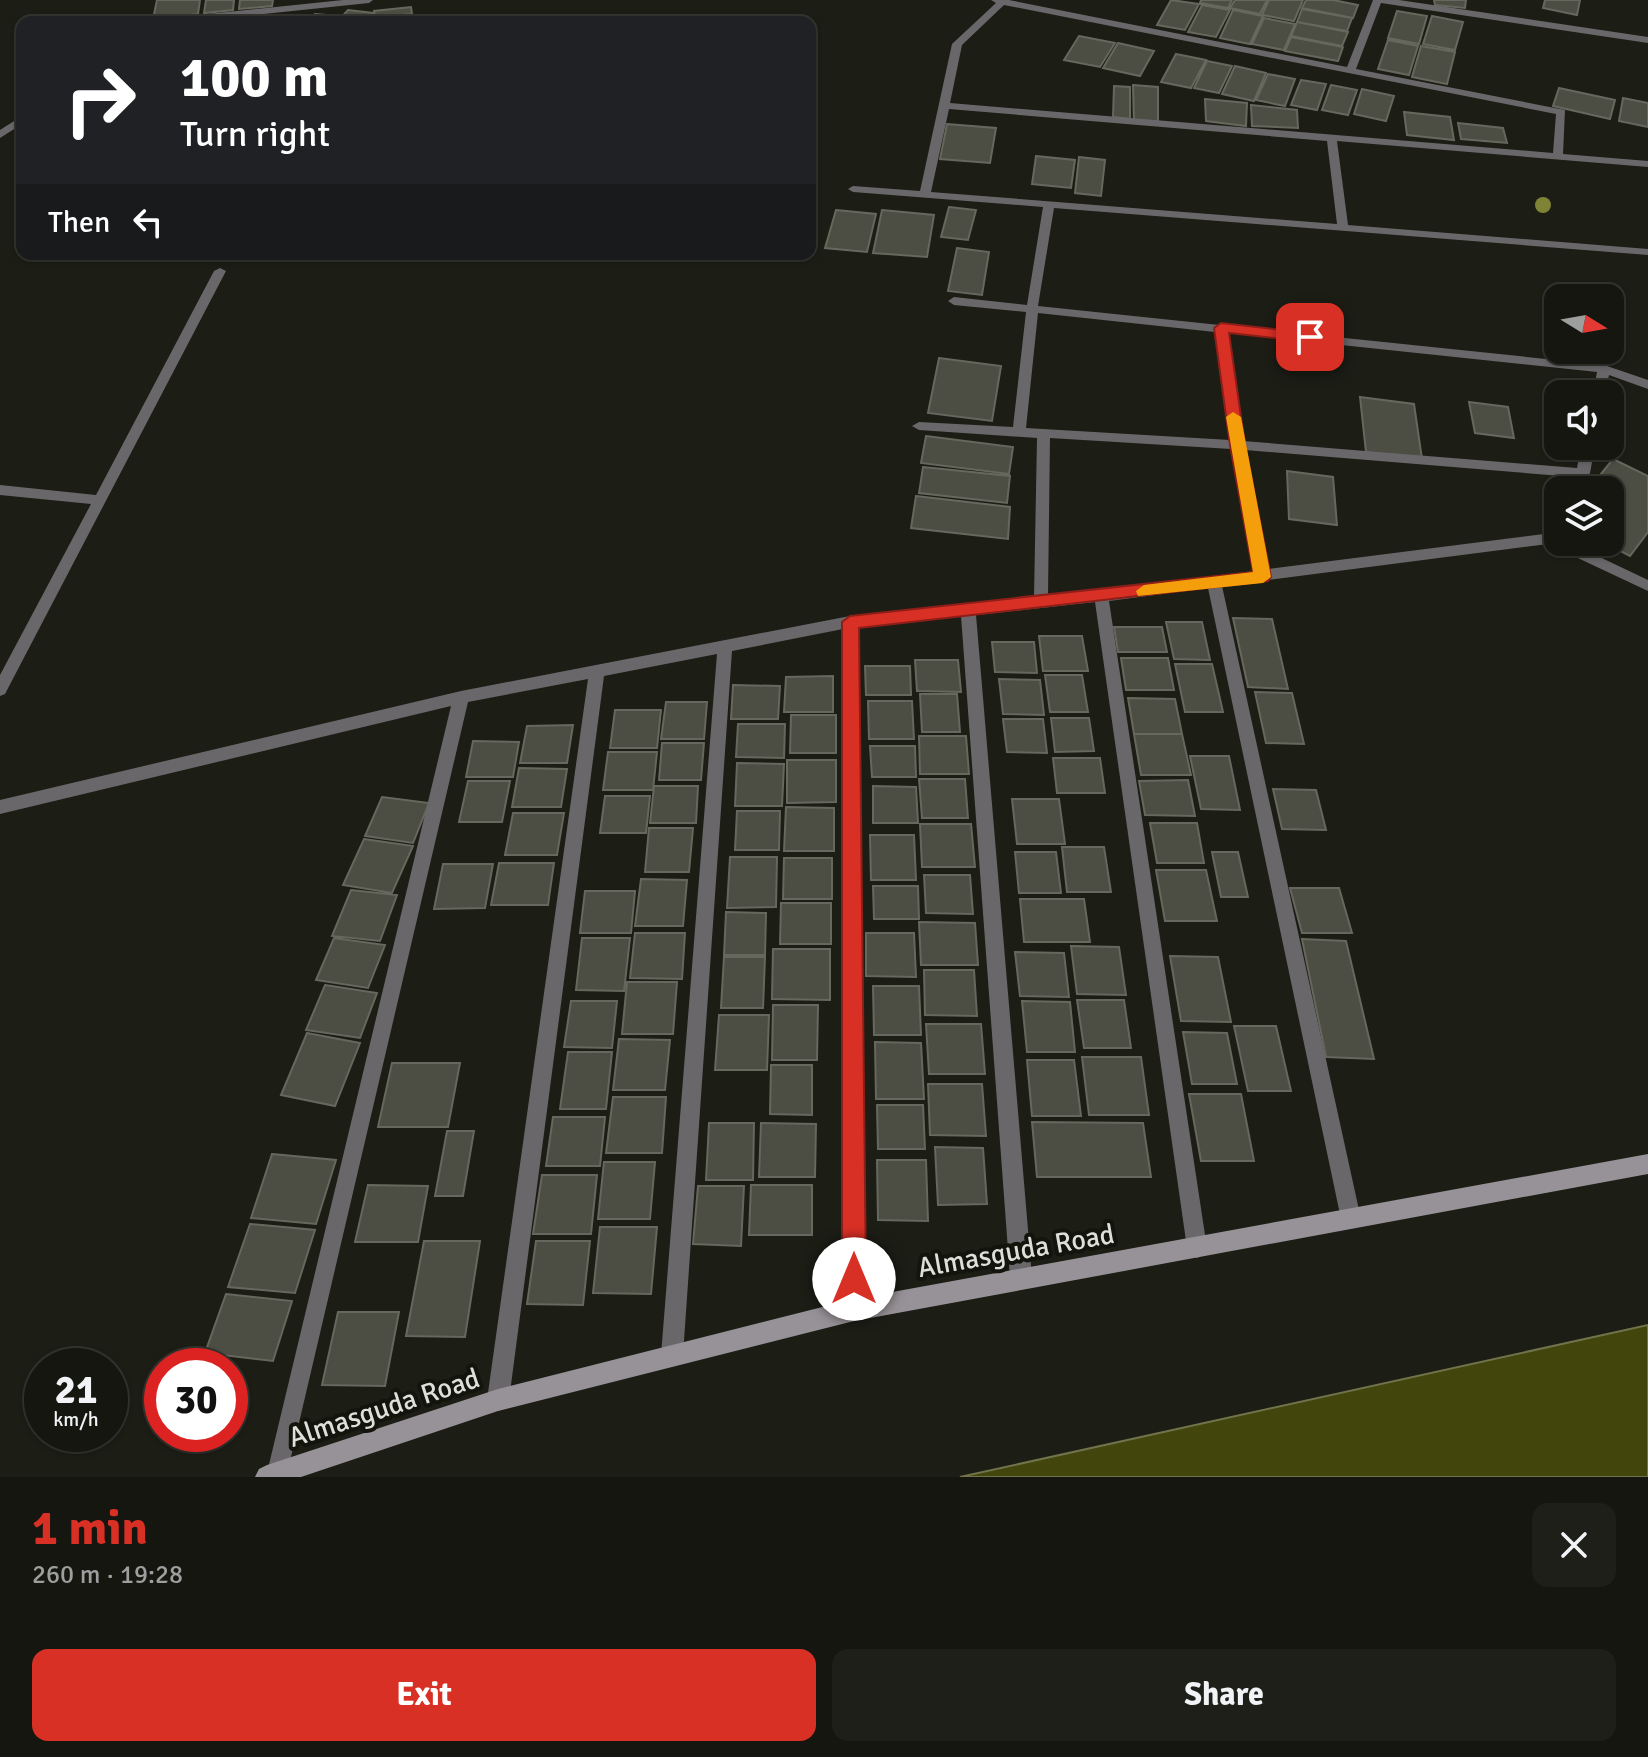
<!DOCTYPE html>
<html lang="en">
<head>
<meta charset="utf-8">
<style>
  body { margin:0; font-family:Signika,sans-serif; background:#1e1f19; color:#f1f3f6; height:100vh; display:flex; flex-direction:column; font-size:30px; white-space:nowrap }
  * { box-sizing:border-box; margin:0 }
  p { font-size:26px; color:#9d9f9f }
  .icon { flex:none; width:44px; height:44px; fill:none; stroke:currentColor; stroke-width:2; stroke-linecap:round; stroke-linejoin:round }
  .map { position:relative; height:1477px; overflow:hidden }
  .details { display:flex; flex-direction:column; background:#151610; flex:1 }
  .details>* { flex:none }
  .hud { position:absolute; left:16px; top:16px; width:800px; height:244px; border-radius:16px; box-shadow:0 2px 6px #0004,0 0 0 2px #343530; background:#202124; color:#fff; overflow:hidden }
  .needle { width:52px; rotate:101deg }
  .controls { position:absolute; left:1544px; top:284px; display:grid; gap:16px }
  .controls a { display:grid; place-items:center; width:80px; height:80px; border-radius:16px; background:#151610; box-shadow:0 2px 6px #0004,0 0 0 2px #343530; font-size:40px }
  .speed { position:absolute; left:24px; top:1348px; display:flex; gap:16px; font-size:40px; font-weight:700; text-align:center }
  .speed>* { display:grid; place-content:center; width:104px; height:104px; border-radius:50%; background:#151610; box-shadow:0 2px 6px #0004,0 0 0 2px #343530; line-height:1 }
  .speed small { font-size:20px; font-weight:400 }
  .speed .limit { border:12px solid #d22; background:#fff; color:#111 }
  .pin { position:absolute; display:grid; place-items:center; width:68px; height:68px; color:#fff; margin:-34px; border-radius:16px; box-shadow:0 4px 12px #0006 }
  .me { position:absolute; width:88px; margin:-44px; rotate:0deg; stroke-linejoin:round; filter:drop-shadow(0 0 6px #0008) }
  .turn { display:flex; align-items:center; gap:28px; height:168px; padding:0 32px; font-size:36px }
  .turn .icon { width:104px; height:104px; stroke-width:2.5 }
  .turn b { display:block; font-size:56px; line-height:68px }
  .then { display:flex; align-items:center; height:76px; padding:0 32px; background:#0003; gap:16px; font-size:30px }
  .round { display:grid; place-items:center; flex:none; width:84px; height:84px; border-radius:16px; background:#1e1f19 }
  .overview { display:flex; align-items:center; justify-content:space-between; height:136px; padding:0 32px }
  h1 { font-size:48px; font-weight:700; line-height:60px; color:#d93025 }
  .action { display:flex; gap:16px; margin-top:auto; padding:16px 32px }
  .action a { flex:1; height:92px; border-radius:16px; background:#d93025; color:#fff; font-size:32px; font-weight:700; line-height:92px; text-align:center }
  .action a+a { background:#1e1f19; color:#f1f3f6 }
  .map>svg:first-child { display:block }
  .water { fill:#42450c; stroke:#71734a; stroke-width:2 }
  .building { fill:#4c4d43; stroke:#66675d; stroke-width:2 }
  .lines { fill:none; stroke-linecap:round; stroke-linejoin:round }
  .street { fill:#6a676a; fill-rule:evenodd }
  .secondary { fill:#979297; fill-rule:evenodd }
  .tree { fill:#7f8336 }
  .route { fill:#d93025; stroke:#8d1f18; stroke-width:2 }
  .slow { fill:#f59e0b }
  .labels { text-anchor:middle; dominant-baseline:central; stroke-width:8; stroke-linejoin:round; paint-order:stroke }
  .near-street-label { font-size:28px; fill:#dedfd9; stroke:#13140c }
</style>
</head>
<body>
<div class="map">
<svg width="1648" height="1477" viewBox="0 0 1648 1477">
  <rect width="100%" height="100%" fill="#1c1d15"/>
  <path class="water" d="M1648 1325V1477H960Z"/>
  <path class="building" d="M157 0H200L198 14 153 19Z
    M206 0H234L233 10 204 13Z
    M240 0H273L272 6 239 9Z
    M1171 0 1199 4 1185 30 1157 25Z
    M1201 0H1232L1228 8 1200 3Z
    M1235 0H1267L1260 14 1230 8Z
    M1269 0H1303L1294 21 1262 15Z
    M1306 0H1333L1358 5 1353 18 1302 8Z
    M1434 0H1466L1465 8 1435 5Z
    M1545 0H1580L1577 15 1543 8Z
    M1202 5 1230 10 1216 37 1188 32Z
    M411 7 412 14 375 18 374 11Z
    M1302 9 1352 18 1347 31 1297 22Z
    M348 10 374 13 366 22H337Z
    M1233 10 1263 16 1250 44 1220 38Z
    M1397 11 1427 16 1419 44 1388 38Z
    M315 14 339 16 333 22H307Z
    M1432 16 1463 22 1455 50 1423 44Z
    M1264 18 1295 24 1284 50 1252 44Z
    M1297 22 1348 32 1342 46 1291 36Z
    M1079 36 1115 43 1100 67 1064 60Z
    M1291 37 1343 47 1338 61 1285 51Z
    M1388 40 1418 46 1409 75 1378 69Z
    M1118 43 1154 51 1140 76 1103 68Z
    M1421 46 1455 52 1447 84 1412 77Z
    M1176 54 1206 60 1191 88 1161 82Z
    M1207 61 1232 66 1219 93 1194 88Z
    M1235 66 1266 73 1254 101 1222 94Z
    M1268 74 1295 79 1285 106 1256 100Z
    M1301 80 1326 84 1317 110 1291 105Z
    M1133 85 1158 87V125L1134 123Z
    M1331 85 1357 90 1348 115 1322 110Z
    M1114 86 1130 87V119L1113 117Z
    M1559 88 1615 100 1610 119 1553 106Z
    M1362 89 1394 96 1386 121 1354 114Z
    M1623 98 1648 103V127L1619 121Z
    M1205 99 1247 103 1246 126 1206 121Z
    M1251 105 1297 110 1298 128 1252 126Z
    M1404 112 1450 117 1454 140 1407 135Z
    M1458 123 1503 128 1507 143 1461 139Z
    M947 124 996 128 990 163 940 159Z
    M1036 156 1075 160 1071 188 1032 184Z
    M1079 157 1105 160 1101 196 1075 193Z
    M949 207 976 210 968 240 941 237Z
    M836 210 876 214 867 252 825 248Z
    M882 210 934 215 927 257 873 253Z
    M957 248 989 252 982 295 948 291Z
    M939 358 1001 366 992 421 928 413Z
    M1360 397 1414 404 1422 459 1366 452Z
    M1469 402 1508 407 1514 438 1475 433Z
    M926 436 1013 447 1009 474 921 463Z
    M1613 459 1648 476V532L1630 556 1603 542H1610V490H1588Z
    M923 467 1010 476 1007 503 919 493Z
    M1287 471 1333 477 1337 525 1289 519Z
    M916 496 1010 507 1008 539 911 528Z
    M1233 618 1272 619 1288 689 1248 687Z
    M1166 622H1202L1210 660 1174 659Z
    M1114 627H1162L1167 652H1118Z
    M1039 636H1082L1088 671H1043Z
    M992 642H1034L1037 673 995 672Z
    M1121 658H1168L1174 690H1126Z
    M915 660H958L961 692 917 691Z
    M1175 664H1212L1223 712H1185Z
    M865 666H910L911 695H866Z
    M1045 675H1082L1088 712H1050Z
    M833 676V712H784L786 677Z
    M999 679 1040 680 1044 715 1003 714Z
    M733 685 780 686 778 719H731Z
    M1255 692 1292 693 1304 744 1266 743Z
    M920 694H957L960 732H922Z
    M1128 698 1175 699 1182 734H1134Z
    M868 701H912L914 739H869Z
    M666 702H707L704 739H661Z
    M615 710H661L657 748H610Z
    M791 715H836V753H790Z
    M1051 718H1089L1094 751 1055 752Z
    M1003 719H1043L1047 753 1007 752Z
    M738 724H785L784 758 736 757Z
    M573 725 567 763H520L527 726Z
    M1134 734H1182L1191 775H1141Z
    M919 736H966L969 774H920Z
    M473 741 519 742 513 777H466Z
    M662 743H704L701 780H659Z
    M870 746H915L916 777H872Z
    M608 752H657L653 790H603Z
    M1190 756H1229L1240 810 1201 809Z
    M1053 758H1100L1105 793H1057Z
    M787 760H836V802L787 803Z
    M737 763 784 764 782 806H735Z
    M519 768 567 769 561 807H512Z
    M919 779H965L968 818H922Z
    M1188 780 1195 816 1145 815 1139 781Z
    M468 781H510L502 822H459Z
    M654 786H698L696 823H650Z
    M873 786 916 787 918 823H873Z
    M1273 789 1316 790 1326 830 1282 829Z
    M605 796H650L646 833H600Z
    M382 797 429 803 413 843 365 836Z
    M1012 799H1059L1065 844H1017Z
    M786 807 834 808V851H784Z
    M737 811H780L779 850H735Z
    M513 813H564L557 855H505Z
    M1150 823H1197L1204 863H1157Z
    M920 824H971L975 867H922Z
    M649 828H693L689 872H645Z
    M870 835H914L916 880H871Z
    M364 839 413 846 392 893 343 885Z
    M1062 847H1104L1111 892H1067Z
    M1015 852H1056L1061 893H1019Z
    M1212 852H1238L1248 897H1221Z
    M730 857H777L776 907 727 908Z
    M784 858H832V899H783Z
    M499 863H554L548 905H491Z
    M443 864H493L485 908 434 909Z
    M1156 870H1206L1217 921H1165Z
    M924 875H970L973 914 926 913Z
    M641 879 687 880 683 926H635Z
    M873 886H918L919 919H874Z
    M1290 888H1339L1352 933H1302Z
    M351 890 397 895 380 941 332 936Z
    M585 891H635L631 933H580Z
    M1020 899H1084L1090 942H1024Z
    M781 903H831V944H780Z
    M726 912 766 913 765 955H724Z
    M919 922 975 923 978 965H921Z
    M635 933H685L682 979 630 978Z
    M866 933H914L916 977 866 976Z
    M334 938 385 945 368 988 316 980Z
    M582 938H630L624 991 576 990Z
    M1302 939 1346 941 1374 1059 1326 1057Z
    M1071 946 1119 947 1126 995 1077 994Z
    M773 949H830V1000L772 999Z
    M1015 952 1064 953 1069 997 1020 996Z
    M1170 956 1218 957 1231 1022 1181 1021Z
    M724 957H765L763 1008H721Z
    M924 970H974L977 1016 925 1015Z
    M627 982H677L673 1034H622Z
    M325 985 377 993 360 1038 306 1030Z
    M873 986H919L921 1035H874Z
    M1077 1000H1124L1131 1048H1084Z
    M571 1001H617L612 1048 564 1047Z
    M1022 1001 1070 1002 1075 1052H1027Z
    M773 1005H818L817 1060H772Z
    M719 1015H769L767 1070H715Z
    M926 1024H981L985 1074H929Z
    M1234 1026H1276L1291 1091H1248Z
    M1183 1032 1227 1033 1237 1084H1192Z
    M307 1033 360 1043 335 1106 281 1095Z
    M619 1039 670 1040 665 1090H613Z
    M875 1042 921 1043 924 1099H876Z
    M568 1052H612L606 1109H560Z
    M1082 1057H1141L1149 1115H1089Z
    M1027 1060H1074L1081 1116H1032Z
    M392 1063H460L448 1127H378Z
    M771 1065H812V1115L770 1114Z
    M928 1084H982L986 1136 930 1135Z
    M1189 1094H1241L1254 1161H1201Z
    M613 1097H666L662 1153H606Z
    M877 1105H923L925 1149H878Z
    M553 1117H605L600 1166H546Z
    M1032 1122 1143 1123 1151 1177H1037Z
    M709 1123H754L753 1180H706Z
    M761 1123 816 1124 815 1177H759Z
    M447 1131H474L463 1196H435Z
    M935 1147 983 1148 987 1204 938 1205Z
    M272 1154 336 1160 316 1224 251 1218Z
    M877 1160H926L928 1221 878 1220Z
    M604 1162H655L650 1219H598Z
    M542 1175H597L591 1234H533Z
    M368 1185 428 1186 418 1242H355Z
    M751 1185H812V1235H749Z
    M698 1186H744L741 1246 693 1244Z
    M250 1224 315 1230 295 1293 228 1287Z
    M600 1227H657L651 1294 593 1293Z
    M424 1241H480L465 1337 406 1336Z
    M536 1241H590L583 1305 527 1304Z
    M226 1294 292 1301 273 1361 205 1353Z
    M338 1312H399L385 1386 322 1385Z"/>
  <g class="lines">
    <path class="street" d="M343 0H373L369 3 186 22H155L160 19Z
      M991 0H1009L1347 67 1373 0H1399L1648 37V43L1381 3 1356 69 1565 110 1563 154 1648 161V167L1337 141 1348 225 1648 249V255L1054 208 1038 306 1604 365 1648 380V389L1609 375 1605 394H1593L1597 372 1228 333 1243 441 1577 468 1581 446H1595L1590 473 1581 490H1567L1574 477 1245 450 1269 569 1544 534 1553 517 1558 516V542H1568L1648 580V591L1548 544 1222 586 1361 1219 1358 1226 1351 1229 1344 1226 1341 1219 1208 588 1109 601 1207 1248 1204 1255 1197 1258 1190 1255 1187 1248 1095 602 976 615 1032 1277 1028 1284 1021 1288 1014 1284 1010 1277 961 616 857 627 865 1310 862 1318 854 1321 846 1318 843 1310V629L732 651 683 1355 680 1363 672 1366 664 1363 661 1355 717 654 604 676 509 1400 506 1408 498 1411 490 1408 487 1400 588 679 468 702 287 1474 286 1477H266L451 706 0 814V800L461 691 850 616 1034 597 1037 438 919 430 912 426 919 422 1013 427 1026 312 954 305 948 301 954 297 1027 305 1043 207 853 192 848 189 853 186 920 191 952 44 996 3ZM1004 5 1556 114 1553 153 950 103 962 45ZM949 109 1327 141 1337 224 931 192ZM1038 313 1215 332 1230 440 1026 428ZM1050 438 1231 449 1255 571 1048 596Z
      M22 116V124L0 138V130Z
      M220 268 226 271 5 694 0 696V675L91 504 0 495V485L96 495 214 271Z"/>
    <path class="secondary" d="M1648 1154V1174L854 1321 498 1411 301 1477H255L259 1469 267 1465 498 1389 854 1299Z"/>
  </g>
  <circle class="tree" cx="1543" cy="205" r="8"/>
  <path class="route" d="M1221 323 1310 333 1317 337 1310 342 1229 333 1245 445 1271 577 1268 581 859 628 866 1279 862 1287 854 1291 845 1287 842 1279V622L850 616 1253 572 1230 445 1214 328Z"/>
  <path class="slow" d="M1233 412 1241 417 1271 577 1263 583 1138 596 1136 591 1144 585 1253 572 1226 417Z"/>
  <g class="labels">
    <g class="near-street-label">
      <text transform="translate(1016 1251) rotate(-10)">Almasguda Road</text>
      <text transform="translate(384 1408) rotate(-18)">Almasguda Road</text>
    </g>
  </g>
</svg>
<div class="controls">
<a><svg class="needle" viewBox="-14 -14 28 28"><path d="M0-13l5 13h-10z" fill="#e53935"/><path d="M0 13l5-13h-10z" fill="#9d9f9f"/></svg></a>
<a><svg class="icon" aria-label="sound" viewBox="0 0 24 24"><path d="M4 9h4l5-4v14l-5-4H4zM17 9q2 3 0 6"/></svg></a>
<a><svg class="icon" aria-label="layers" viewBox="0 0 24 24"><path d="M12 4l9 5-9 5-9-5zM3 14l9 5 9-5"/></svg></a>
</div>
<div class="speed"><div>21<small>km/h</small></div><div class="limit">30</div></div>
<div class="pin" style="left:1310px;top:337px;background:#d93025"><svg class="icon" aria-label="arrive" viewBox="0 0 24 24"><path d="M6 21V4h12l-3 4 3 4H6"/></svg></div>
<svg class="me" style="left:854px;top:1279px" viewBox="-20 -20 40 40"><circle r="19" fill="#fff"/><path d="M0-13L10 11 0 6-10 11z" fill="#d93025"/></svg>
<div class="hud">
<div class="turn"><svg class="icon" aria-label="right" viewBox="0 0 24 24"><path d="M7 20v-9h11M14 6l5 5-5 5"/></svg><div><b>100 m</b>Turn right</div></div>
<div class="then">Then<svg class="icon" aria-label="left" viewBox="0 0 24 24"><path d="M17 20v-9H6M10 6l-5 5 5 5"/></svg></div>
</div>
</div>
<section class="details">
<div class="overview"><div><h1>1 min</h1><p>260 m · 19:28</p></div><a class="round"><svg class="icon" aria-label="close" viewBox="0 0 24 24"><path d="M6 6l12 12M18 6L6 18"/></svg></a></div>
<div class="action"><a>Exit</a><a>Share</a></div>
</section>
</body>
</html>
